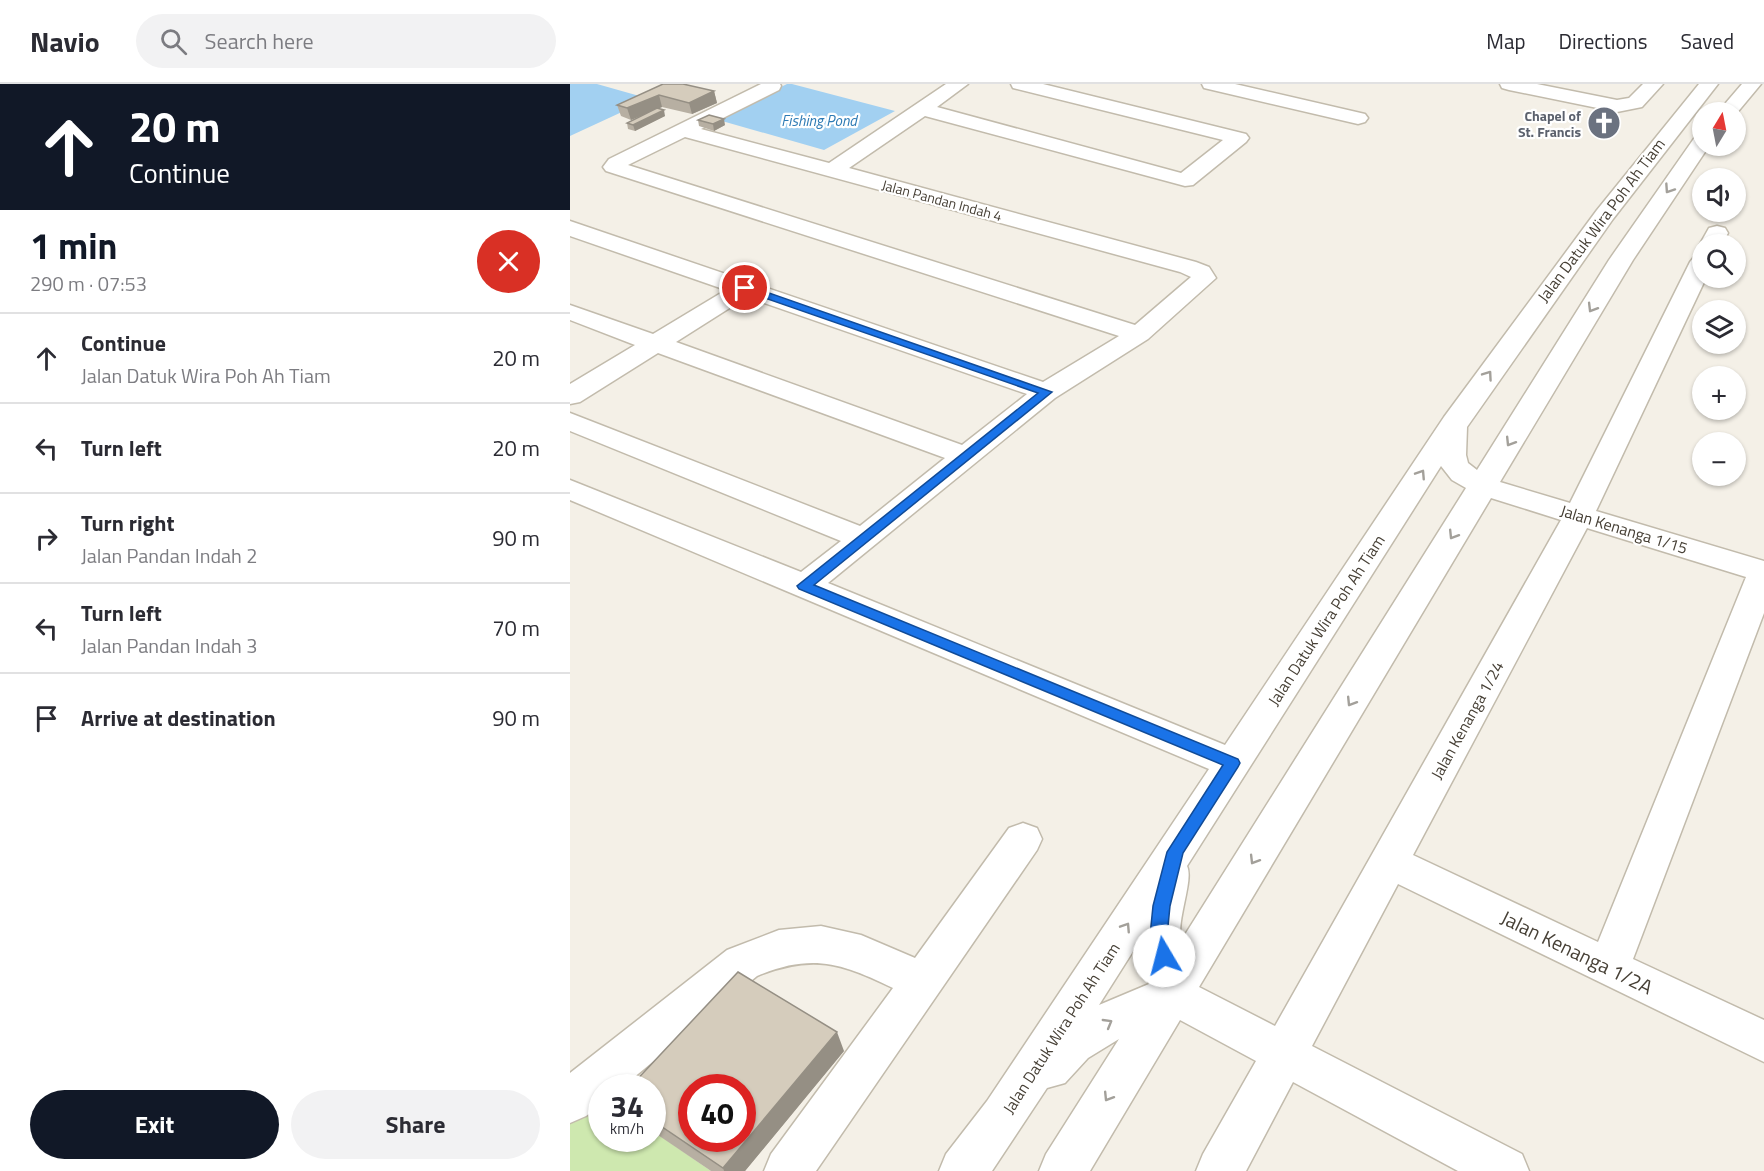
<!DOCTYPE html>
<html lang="en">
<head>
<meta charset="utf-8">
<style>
  body { margin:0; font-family:"Titillium Web",sans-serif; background:#f2f2f3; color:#2b2b33; height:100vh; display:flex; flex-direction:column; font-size:22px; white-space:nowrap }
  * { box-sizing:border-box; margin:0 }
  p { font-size:20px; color:#7c7c81 }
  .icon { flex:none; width:33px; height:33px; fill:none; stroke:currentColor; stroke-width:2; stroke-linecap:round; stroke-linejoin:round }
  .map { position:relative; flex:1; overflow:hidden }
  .sheet { display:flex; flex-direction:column; background:#fff; width:570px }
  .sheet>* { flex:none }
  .top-card { background:#111827; color:#fff; overflow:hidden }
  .needle { width:39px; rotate:10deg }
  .tools { position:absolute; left:1122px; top:18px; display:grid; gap:12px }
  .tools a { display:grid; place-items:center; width:54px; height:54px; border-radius:50%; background:#fff; box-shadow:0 2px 4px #0004; font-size:30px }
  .speed { position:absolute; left:18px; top:990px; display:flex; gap:12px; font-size:30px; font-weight:700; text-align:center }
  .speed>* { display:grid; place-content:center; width:78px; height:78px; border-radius:50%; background:#fff; box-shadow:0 2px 4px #0004; line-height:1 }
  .speed small { font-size:15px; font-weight:400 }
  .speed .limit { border:9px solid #d22; background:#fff; color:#111 }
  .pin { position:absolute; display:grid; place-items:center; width:51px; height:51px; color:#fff; margin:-26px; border:3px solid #fff; border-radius:50%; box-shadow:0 2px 6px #0007 }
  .me { position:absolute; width:66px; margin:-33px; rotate:352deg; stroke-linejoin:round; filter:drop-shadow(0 0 4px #0008) }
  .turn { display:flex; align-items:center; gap:21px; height:126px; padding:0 30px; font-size:27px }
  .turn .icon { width:78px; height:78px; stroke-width:2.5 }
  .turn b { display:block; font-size:42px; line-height:51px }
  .round { display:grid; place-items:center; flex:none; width:63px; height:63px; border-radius:32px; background:#f2f2f3 }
  .head { display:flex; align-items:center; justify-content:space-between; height:102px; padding:0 30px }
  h1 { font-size:36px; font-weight:700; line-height:45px; color:#111827 }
  .primary-button { display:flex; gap:12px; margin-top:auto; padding:12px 30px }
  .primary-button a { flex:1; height:69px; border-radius:36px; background:#111827; color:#fff; font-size:24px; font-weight:700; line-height:69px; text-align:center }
  .primary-button a+a { background:#f2f2f3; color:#2b2b33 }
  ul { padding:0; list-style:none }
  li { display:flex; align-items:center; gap:18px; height:90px; padding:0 30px; border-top:2px solid #e1e1e2 }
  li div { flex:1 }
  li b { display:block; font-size:22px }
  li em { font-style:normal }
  header { display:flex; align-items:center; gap:36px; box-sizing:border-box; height:84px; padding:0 30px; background:#fff; border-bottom:2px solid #e1e1e2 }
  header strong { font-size:28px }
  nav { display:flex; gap:33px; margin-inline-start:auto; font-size:21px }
  .search { width:420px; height:54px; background:#f2f2f3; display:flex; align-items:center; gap:15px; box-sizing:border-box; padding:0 21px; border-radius:33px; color:#7c7c81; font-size:22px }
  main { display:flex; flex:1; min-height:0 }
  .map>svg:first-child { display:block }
  .green { fill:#cee8af }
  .water { fill:#a2d0f1 }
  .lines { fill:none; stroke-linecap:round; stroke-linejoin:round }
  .minor-casing { stroke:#c2bbac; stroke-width:3 }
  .minor { fill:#fff; fill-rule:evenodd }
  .wall { fill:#b7afa2 }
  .shaded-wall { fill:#958f84 }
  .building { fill:#d5ccbc; stroke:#958f84; stroke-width:1.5; fill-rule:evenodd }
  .oneway { stroke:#a3a09a }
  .route { fill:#1a73e8; stroke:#114b97; stroke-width:1.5 }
  .labels { text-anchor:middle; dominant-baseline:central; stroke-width:4.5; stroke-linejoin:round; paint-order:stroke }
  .far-worship-label { font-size:14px; font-weight:bold; fill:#5b616d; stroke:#fff; text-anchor:end }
  .far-street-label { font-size:14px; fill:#474036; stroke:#fff }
  .far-water-label { font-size:15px; font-style:italic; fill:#2d7ab4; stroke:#fff }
  .street-label { font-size:16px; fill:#474036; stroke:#fff }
  .near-street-label { font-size:20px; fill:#474036; stroke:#fff }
</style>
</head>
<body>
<header>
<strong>Navio</strong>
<div class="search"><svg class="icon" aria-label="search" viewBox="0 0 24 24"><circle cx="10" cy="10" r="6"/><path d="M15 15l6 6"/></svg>Search here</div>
<nav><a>Map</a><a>Directions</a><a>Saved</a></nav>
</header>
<main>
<section class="sheet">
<div class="top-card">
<div class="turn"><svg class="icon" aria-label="ahead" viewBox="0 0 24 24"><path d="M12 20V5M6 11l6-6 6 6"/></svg><div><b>20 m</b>Continue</div></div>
</div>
<div class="head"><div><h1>1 min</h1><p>290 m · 07:53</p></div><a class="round" style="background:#d93025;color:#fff"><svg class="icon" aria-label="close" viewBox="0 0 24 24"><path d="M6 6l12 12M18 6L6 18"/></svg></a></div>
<ul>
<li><svg class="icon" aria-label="ahead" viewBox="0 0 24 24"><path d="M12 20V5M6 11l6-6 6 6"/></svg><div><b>Continue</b><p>Jalan Datuk Wira Poh Ah Tiam</p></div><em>20 m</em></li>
<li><svg class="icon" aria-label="left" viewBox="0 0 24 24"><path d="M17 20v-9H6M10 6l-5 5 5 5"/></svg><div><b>Turn left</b></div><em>20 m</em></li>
<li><svg class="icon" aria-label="right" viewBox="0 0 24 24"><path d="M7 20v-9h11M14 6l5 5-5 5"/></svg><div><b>Turn right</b><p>Jalan Pandan Indah 2</p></div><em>90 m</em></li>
<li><svg class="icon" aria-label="left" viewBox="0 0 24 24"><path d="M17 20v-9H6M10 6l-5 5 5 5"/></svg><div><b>Turn left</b><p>Jalan Pandan Indah 3</p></div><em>70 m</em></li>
<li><svg class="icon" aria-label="arrive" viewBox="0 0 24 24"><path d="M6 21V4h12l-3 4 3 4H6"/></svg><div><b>Arrive at destination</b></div><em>90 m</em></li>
</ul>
<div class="primary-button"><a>Exit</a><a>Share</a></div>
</section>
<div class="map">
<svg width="1194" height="1087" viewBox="0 0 1194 1087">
  <rect width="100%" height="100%" fill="#f4f0e7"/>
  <path class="green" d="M31 1014 32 1054H82L83 1047 141 1087H0V1039Z"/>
  <path class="water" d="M0 0H27L80 15 0 52Z
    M217 0H222L325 27 254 66 145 35Z"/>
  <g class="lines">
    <g class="minor-casing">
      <path id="minor" d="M191 0H210L211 2 209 6 131 45 259 79 376 0H398L367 23 611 89 653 56 443 4 441 0H473L676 50 679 54 676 58 623 101 615 102 355 32 279 84 626 178 639 183 646 194 578 255 485 314 258 499 655 661 874 333 1027 126 1129 0H1148L1043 135 897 343 896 371 898 379 907 386 1039 176 1125 53 1132 51V62H1139L1063 176 930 398 1000 419 1120 178 1124 173 1132 171V194H1136L1026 427 1194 477V529L1063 875 1194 936V978L828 800 742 962 952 1070 959 1087H888L723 998 676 1087H626L633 1070 686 977 610 936 520 1087H469L476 1070 549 955 518 974 495 999 477 1004 422 1087H369L376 1070 417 1017 639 685 0 416V396L231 488 271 457 0 347V329L290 442 375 374 88 269 10 318 0 320V300L65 261 0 236V221L83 250 156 206 0 152V137L473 298 549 252 36 87 33 83 39 75ZM115 53 610 188 621 193 565 241 58 81ZM177 213 457 310 392 361 106 258ZM871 382 882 396 896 404 611 857C606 836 624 796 617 782ZM921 414 991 436 705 942 629 903ZM1017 444 1176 493 1028 858 843 771ZM570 857 579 900 529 921 567 861Z
        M632 0H665L795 30 798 34 795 38 788 40 634 4Z
        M930 0H967L1047 16 1059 14 1073 0H1093L1072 23 1047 28 939 6 932 4Z
        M1172 0H1191L1166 30 1148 28Z
        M1147 142 1155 144 1158 149 1152 160H1132V164L1130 160 1139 144Z
        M453 739 467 744 472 755 467 766 246 1087H194L201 1070 323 904C271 879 242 869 187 892L51 1004H32V1020L16 1032 0 1039V989L157 866 209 846 251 842 291 851 345 874 439 744Z"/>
    </g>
    <use href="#minor" class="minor"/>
  </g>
  <path class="wall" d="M93 0 144 7 147 19 122 30 92 23 88 25 95 32 65 47 58 45 57 39 78 29 61 36 51 32 47 21Z
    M128 36 155 41 144 47 129 42Z
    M274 967 175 1087H141L82 1047V1004Z"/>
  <path class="shaded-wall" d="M144 7 147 19 122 30 119 19Z
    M89 11 92 23 61 36 57 24Z
    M94 26 95 32 65 47 63 41Z
    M154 35 155 41 144 47 143 40Z
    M267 948 274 967 175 1087H154L153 1084Z"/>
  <path class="building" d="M93 0H113L144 7 119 19 89 11 57 24 47 21Z
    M87 24 94 26 63 41 57 39Z
    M139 31 154 35 143 40 128 36Z
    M168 888 267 948 153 1084 82 1036V1004H59ZM122 1004H172V1054H122Z"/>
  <defs><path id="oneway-chevron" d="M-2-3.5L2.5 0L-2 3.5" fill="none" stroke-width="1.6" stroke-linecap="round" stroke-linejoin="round" transform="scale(1.5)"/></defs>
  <g class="oneway">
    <use href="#oneway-chevron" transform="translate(1099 105) rotate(124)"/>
    <use href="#oneway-chevron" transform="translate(1022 224) rotate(121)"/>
    <use href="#oneway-chevron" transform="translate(918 291) rotate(-55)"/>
    <use href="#oneway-chevron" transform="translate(940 358) rotate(122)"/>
    <use href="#oneway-chevron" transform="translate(851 390) rotate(-57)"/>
    <use href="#oneway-chevron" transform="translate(883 451) rotate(122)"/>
    <use href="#oneway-chevron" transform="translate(781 618) rotate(122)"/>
    <use href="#oneway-chevron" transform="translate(684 776) rotate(121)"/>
    <use href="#oneway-chevron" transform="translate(556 843) rotate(-57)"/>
    <use href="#oneway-chevron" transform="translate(538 939) rotate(-30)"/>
    <use href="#oneway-chevron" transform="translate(538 1013) rotate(122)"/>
  </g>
  <path class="route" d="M172 202H179L482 308 244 501 668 675 670 679 668 683 613 769 600 822 597 852 602 872 600 878 594 880 587 878 580 852 583 822 597 768 653 681 229 505 227 502 468 309 172 206Z"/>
  <defs>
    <g id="church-disc" transform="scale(1.725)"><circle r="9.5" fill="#6b7280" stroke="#fff"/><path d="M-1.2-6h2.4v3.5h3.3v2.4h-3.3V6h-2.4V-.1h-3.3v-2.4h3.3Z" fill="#fff"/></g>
  </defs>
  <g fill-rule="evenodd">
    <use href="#church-disc" x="1034" y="39"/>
  </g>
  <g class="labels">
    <g class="far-worship-label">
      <text x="1011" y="31">Chapel of<tspan x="1011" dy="16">St. Francis</tspan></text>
    </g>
    <g class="far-street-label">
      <text transform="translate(372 116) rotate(15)">Jalan Pandan Indah 4</text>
    </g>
    <g class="far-water-label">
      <text x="249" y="36">Fishing Pond</text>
    </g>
    <g class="street-label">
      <text transform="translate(1031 136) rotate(-53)">Jalan Datuk Wira Poh Ah Tiam</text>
      <text transform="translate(1054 445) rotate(17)">Jalan Kenanga 1/15</text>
      <text transform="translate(756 536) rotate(-57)">Jalan Datuk Wira Poh Ah Tiam</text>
      <text transform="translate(897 636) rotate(-61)">Jalan Kenanga 1/24</text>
      <text transform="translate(491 944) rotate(-57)">Jalan Datuk Wira Poh Ah Tiam</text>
    </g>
    <g class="near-street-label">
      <text transform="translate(1007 868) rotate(26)">Jalan Kenanga 1/2A</text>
    </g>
  </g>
</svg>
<div class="tools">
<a><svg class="needle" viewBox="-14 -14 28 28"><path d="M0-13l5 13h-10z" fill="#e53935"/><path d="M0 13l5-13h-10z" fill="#7c7c81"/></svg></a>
<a><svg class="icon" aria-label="sound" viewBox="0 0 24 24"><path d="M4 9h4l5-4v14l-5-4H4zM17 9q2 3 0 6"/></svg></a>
<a><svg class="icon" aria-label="search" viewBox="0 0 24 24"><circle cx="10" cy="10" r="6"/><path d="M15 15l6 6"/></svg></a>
<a><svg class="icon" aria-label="layers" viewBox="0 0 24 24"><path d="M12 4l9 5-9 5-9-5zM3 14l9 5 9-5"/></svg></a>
<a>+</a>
<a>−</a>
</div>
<div class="speed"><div>34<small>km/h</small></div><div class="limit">40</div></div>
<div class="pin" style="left:175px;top:204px;background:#d93025"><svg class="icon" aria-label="arrive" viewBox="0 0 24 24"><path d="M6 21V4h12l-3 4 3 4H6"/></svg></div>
<svg class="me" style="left:594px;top:872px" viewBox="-20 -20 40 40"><circle r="19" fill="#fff"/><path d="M0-13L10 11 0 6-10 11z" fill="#1a73e8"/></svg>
</div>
</main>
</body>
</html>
